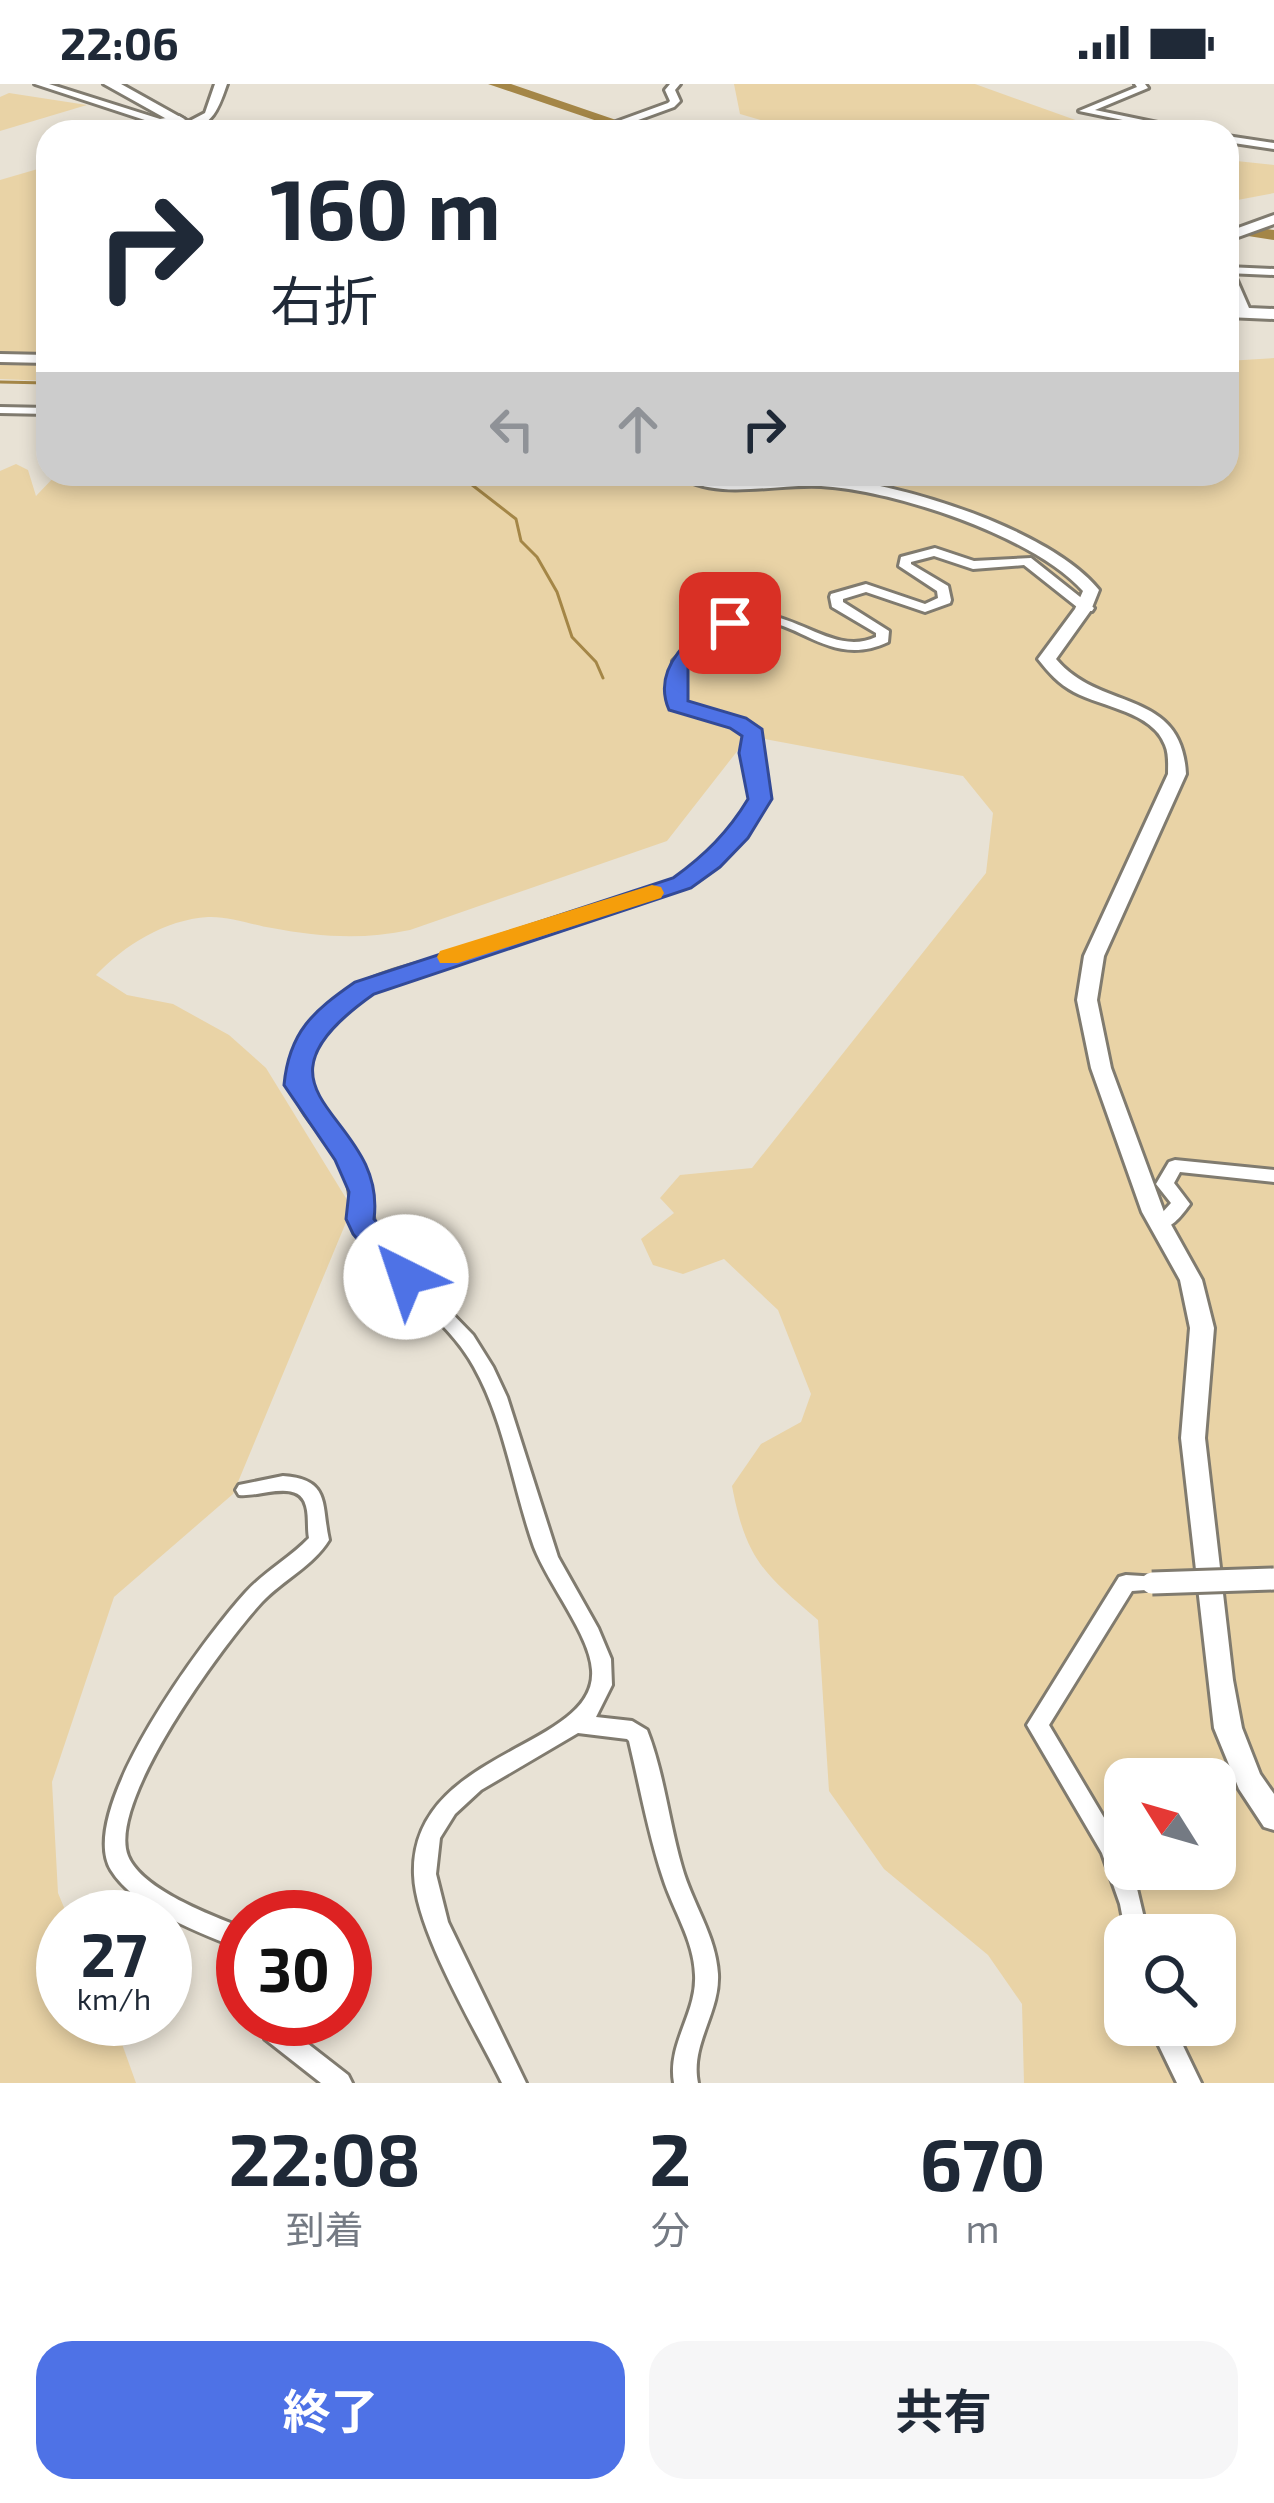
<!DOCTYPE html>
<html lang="ja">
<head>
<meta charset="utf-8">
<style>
  body { margin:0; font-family:"Exo 2","Noto Sans JP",sans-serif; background:#f6f6f7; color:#1f2937; height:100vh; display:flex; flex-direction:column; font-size:45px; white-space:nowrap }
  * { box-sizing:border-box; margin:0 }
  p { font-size:39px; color:#747a83 }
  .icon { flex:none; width:66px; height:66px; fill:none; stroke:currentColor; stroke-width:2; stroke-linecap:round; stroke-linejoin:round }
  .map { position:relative; height:1999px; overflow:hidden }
  .details { display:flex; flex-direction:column; background:#fff; flex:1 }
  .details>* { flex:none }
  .hud { position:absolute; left:36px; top:36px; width:1203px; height:366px; border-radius:36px; box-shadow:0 6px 18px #0003; background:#fff; color:#1f2937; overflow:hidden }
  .needle { width:78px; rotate:307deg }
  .buttons { position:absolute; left:1104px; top:1674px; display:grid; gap:24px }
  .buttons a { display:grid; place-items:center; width:132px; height:132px; border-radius:24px; background:#fff; box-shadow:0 6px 18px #0003; font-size:60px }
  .speed { position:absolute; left:36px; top:1806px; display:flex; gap:24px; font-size:60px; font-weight:700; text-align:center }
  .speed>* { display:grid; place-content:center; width:156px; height:156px; border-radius:50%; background:#fff; box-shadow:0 6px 18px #0003; line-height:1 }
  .speed small { font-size:30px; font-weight:400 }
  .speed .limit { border:18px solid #d22; background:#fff; color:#111 }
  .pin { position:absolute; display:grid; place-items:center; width:102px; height:102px; color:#fff; margin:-51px; border-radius:24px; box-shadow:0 6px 18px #0006 }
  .me { position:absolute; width:132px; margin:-66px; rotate:319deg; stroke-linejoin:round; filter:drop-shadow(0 0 9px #0008) }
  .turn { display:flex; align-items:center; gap:42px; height:252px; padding:0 36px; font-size:54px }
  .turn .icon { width:156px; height:156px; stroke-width:2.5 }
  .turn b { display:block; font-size:84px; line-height:102px }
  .lanes { display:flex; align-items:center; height:114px; padding:0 36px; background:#0003; justify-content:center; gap:60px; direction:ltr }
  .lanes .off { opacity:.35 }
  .eta { display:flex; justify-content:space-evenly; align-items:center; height:204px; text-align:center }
  .eta b { font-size:72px; font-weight:700; line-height:84px }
  .action { display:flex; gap:24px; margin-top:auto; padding:24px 36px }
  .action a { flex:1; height:138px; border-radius:36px; background:#4e72e6; color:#fff; font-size:48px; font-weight:700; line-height:138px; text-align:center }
  .action a+a { background:#f6f6f7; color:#1f2937 }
  .status { display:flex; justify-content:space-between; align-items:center; height:84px; padding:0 60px; background:#fff; direction:ltr }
  .status svg { height:33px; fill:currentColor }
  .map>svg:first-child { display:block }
  .green { fill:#e9d3a6; fill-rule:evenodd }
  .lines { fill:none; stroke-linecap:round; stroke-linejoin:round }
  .stream { stroke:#a48647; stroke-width:3 }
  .river { fill:#a48647; fill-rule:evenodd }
  .minor-casing { stroke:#807b6f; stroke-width:6 }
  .tertiary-casing { stroke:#807b6f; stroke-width:6 }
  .secondary-casing { stroke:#807b6f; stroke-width:6 }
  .minor { fill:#fff; fill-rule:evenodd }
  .tertiary { fill:#fff; fill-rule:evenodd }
  .secondary { fill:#fff; fill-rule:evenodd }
  .minor-bridge-casing { stroke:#807b6f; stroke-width:27; stroke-linecap:butt }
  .minor-bridge { stroke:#fff; stroke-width:21 }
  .route { fill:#4e72e6; stroke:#334a96; stroke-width:3 }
  .slow { fill:#f59e0b }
</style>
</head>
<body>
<div class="status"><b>22:06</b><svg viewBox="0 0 49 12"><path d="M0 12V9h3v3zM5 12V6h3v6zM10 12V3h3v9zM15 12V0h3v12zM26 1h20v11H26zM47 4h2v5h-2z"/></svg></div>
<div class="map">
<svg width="1274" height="1999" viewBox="0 0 1274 1999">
  <rect width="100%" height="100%" fill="#e8e2d5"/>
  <path class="green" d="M734 0H975L1109 48H801L740 30Z
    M9 9 87 21 0 47V13Z
    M1227 76 1274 81V109L1227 118Z
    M48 82V297L0 295V96Z
    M1274 274V1999H1024L1022 1920 988 1871 884 1785 829 1707 818 1536C763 1489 746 1475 732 1402L761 1360 801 1338 811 1310 778 1226 724 1175 683 1190 653 1181 641 1155 674 1129 660 1114 680 1091 752 1084 986 789 993 729 963 692 749 652 667 757 410 846C363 856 319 853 272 844 253 841 228 832 208 833 164 836 125 861 96 891L127 911 173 920 229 951 266 984 352 1124 233 1410 114 1513 52 1698 58 1809 68 1833H63V1935H113L136 1999H0V387L16 380 28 386 36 412 57 390H400L455 400 454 390H1227V277ZM1125 1695H1215V1785H1125ZM1125 1851H1215V1941H1125Z"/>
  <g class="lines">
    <path class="stream" d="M0 298 48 299
      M458 390 516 435 521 457 537 473 557 508 572 553 596 578 603 594"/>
    <path class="river" d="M488 0H511L619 37 606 40Z
      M630 37 654 45 656 48 625 45V39Z
      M1254 143 1274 146V156L1248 152 1246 148Z"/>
    <g class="minor-casing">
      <path id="minor" d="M35 0H49L160 35 179 32 184 35 160 41Z
        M670 0H680L675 6 680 17 674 23 619 43H613V39L668 19 670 17 665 6Z
        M1135 0H1145L1148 4 1095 26 1201 48H1181L1079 27 1137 3Z
        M1227 52 1274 59V65L1227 58Z
        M1227 183 1274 185V191L1227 189Z
        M0 323 48 324V330L0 329Z
        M935 464 974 477 1031 474 1094 524 1092 527H1082L1024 481 973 485 934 472 911 478V480L948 502 951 516 950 519 925 528 866 508 843 515V518L889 547 888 558C823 589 789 519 736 541 716 549 700 566 685 581L684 619 743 636 761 650 758 669 767 715C748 752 722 780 687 802L370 908 326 944 309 970 307 987 309 1005 318 1023 352 1067 363 1088 376 1147 397 1173 473 1251 493 1283 507 1313 558 1473 598 1544 611 1575 612 1601 596 1633 632 1637 647 1646C664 1689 669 1739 682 1783 692 1819 716 1852 718 1890 720 1929 690 1960 698 1999H674C667 1960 697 1929 695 1891 694 1856 673 1826 663 1794 648 1749 640 1703 629 1657L627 1655 578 1649 481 1706 455 1730 440 1754 436 1790 448 1838 526 1999H502C476 1946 416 1848 414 1791 409 1666 598 1665 592 1586 590 1551 548 1500 534 1463 513 1404 505 1338 474 1283 446 1232 392 1203 361 1154 347 1130 354 1100 340 1076 330 1058 313 1044 302 1025 274 975 312 925 358 901 383 887 425 879 453 869 527 845 602 820 677 796 709 775 735 749 753 715L744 669 747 651 733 642 672 624 670 621 673 577C690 560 710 540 733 533 787 515 829 575 876 553V549L832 523 830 513 831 510 866 500 925 520 938 514 937 507 899 482 901 473Z
        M1175 1076 1274 1086V1098L1180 1088 1174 1099 1190 1120C1182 1131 1169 1149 1155 1144L1152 1140 1171 1119 1156 1100 1169 1078Z
        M283 1392C331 1395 321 1421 329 1456 313 1482 283 1496 262 1518 225 1558 106 1718 128 1772 142 1806 211 1831 243 1844V1866C202 1850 135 1825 111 1786 75 1726 205 1553 246 1508 265 1487 290 1474 309 1454 307 1444 309 1432 306 1422 299 1394 258 1414 239 1411L236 1406 239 1401Z
        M1126 1491 1159 1493 1162 1499 1159 1505 1132 1507 1049 1641 1119 1759 1125 1771V1785H1131L1134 1792 1148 1851H1126L1120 1820 1102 1769 1027 1641 1119 1493Z
        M261 1935H285V1942L348 1991 352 1999H321L265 1955Z
        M1149 1941H1173L1201 1999H1177Z"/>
    </g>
    <g class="tertiary-casing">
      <path id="tertiary" d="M215 0H227C219 23 213 43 186 45V39L205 29Z
        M0 270 48 271V279L0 278Z
        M676 390C698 390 718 395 740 395 768 395 796 390 823 393 900 399 1050 445 1099 506L1091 526 1056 575C1100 628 1182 604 1186 690L1104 872 1097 916 1111 984 1164 1128 1202 1196 1214 1244 1205 1354 1233 1596 1242 1644 1260 1690 1274 1710V1746L1264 1743 1239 1705 1214 1644 1181 1354 1190 1244 1180 1196 1142 1128 1091 984 1077 916 1084 872 1168 690C1168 681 1169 670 1165 661 1153 628 1102 623 1074 608 1059 600 1049 589 1038 575L1075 525 1083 507C1034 452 894 406 821 402 775 399 716 418 676 390Z"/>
    </g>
    <g class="secondary-casing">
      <path id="secondary" d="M104 0H121L207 48H190Z
        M1274 131V140L1227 157V148Z
        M1227 187 1235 192 1249 224 1274 225V235L1227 233V223L1233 224 1227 210Z"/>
    </g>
    <use href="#minor" class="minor"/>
    <use href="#tertiary" class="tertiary"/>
    <use href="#secondary" class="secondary"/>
    <g class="minor-bridge-casing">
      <path id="minor-bridge" d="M1152 1499 1274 1495"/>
    </g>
    <use href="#minor-bridge" class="minor-bridge"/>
  </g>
  <path class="route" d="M730 533 738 534V544L688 583V617L746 634 762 645 772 715 748 754 720 783 691 804 374 910C229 1012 388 1028 374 1135L420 1193 416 1201H395L353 1150 346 1135 349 1108 335 1076 284 1001C289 948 313 927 355 898L673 794C705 771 728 748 748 715L739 669 742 652 730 644 669 626C651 584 691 546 730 533Z"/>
  <path class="slow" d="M652 801 661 803 664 809 661 814 458 879H440L437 873 440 867Z"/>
</svg>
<div class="buttons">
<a><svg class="needle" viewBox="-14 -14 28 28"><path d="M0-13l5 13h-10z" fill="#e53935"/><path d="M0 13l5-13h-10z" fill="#747a83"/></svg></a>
<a><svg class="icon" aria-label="search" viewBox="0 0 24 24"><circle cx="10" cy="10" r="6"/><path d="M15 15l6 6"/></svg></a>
</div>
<div class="speed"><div>27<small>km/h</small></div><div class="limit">30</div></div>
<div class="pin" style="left:730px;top:539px;background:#d93025"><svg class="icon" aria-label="arrive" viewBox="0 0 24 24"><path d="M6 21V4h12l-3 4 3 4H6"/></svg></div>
<svg class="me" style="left:406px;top:1193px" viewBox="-20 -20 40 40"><circle r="19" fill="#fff"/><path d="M0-13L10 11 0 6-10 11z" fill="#4e72e6"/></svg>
<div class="hud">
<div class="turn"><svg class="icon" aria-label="right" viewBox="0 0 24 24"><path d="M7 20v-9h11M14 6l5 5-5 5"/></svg><div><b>160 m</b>右折</div></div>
<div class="lanes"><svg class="icon off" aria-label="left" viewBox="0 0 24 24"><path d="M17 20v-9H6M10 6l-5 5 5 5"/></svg><svg class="icon off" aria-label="ahead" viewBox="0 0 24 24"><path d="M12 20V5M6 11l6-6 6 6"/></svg><svg class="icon" aria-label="right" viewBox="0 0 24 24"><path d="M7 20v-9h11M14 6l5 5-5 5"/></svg></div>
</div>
</div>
<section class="details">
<div class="eta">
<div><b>22:08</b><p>到着</p></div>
<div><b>2</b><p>分</p></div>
<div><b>670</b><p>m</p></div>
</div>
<div class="action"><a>終了</a><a>共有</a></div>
</section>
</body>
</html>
